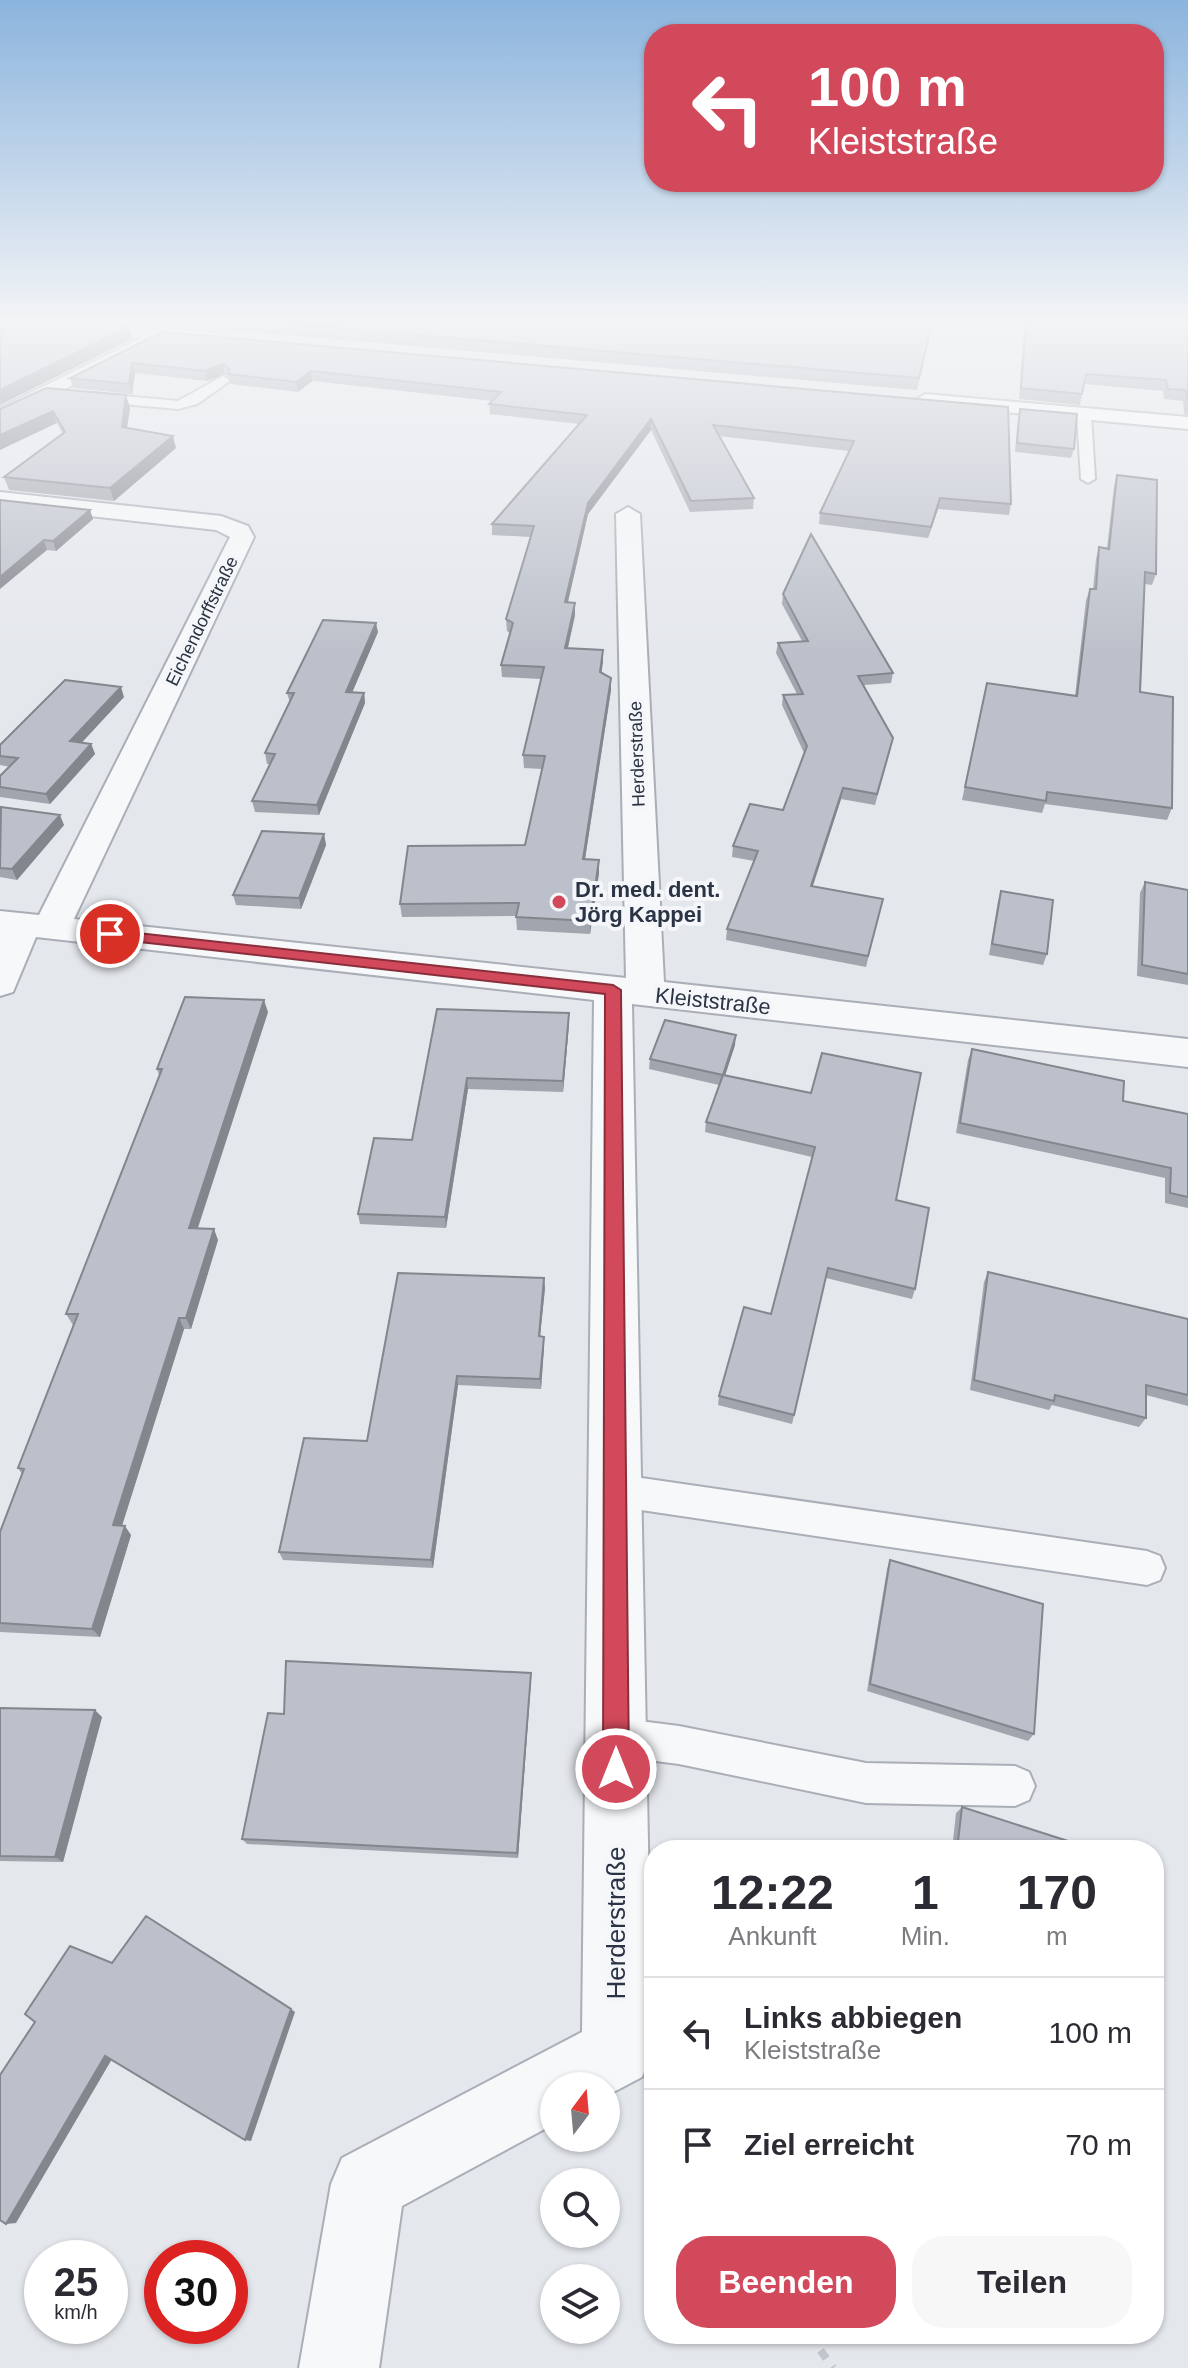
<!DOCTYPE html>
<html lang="de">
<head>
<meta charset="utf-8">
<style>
  body { margin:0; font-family:Helvetica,sans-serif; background:#f7f7f7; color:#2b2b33; height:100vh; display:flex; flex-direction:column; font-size:30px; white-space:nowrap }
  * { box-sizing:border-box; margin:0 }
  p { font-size:26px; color:#7c7c81 }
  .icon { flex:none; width:44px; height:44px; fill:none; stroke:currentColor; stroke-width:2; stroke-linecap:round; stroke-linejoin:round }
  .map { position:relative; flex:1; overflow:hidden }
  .sheet { position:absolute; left:644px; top:1840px; width:520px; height:504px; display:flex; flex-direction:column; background:#fff; border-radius:32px; box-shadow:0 2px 6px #0004 }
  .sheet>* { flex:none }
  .hud { position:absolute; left:644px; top:24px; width:520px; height:168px; border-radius:32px; box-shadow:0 2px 6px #0004; background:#d1495b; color:#fff; overflow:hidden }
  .needle { width:52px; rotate:16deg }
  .tools { position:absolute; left:540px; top:2072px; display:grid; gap:16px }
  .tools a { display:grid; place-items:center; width:80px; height:80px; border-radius:50%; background:#fff; box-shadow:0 2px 6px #0004; font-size:40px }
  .speed { position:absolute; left:24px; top:2240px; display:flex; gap:16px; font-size:40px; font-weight:700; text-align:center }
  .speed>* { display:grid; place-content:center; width:104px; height:104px; border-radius:50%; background:#fff; box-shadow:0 2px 6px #0004; line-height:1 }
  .speed small { font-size:20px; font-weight:400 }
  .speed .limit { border:12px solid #d22; background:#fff; color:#111 }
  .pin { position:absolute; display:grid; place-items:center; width:68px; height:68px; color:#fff; margin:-34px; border:4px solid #fff; border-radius:50%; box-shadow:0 2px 8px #0007 }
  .me { position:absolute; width:88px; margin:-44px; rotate:0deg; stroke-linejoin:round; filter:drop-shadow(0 0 6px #0008) }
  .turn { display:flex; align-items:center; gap:28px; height:168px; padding:0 32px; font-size:36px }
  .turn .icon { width:104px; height:104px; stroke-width:2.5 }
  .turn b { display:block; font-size:56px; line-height:68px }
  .eta { display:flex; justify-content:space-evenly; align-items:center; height:136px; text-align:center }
  .eta b { font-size:48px; font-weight:800; line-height:56px }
  .primary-button { display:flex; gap:16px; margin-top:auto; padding:16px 32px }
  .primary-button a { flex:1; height:92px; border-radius:32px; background:#d1495b; color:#fff; font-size:32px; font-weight:800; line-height:92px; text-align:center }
  .primary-button a+a { background:#f7f7f7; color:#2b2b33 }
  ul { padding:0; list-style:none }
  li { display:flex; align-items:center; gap:24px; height:112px; padding:0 32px; border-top:2px solid #e1e1e2 }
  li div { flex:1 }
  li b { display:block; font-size:30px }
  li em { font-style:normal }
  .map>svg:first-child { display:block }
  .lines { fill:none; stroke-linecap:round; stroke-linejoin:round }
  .service-casing { stroke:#a9aeb7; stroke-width:4 }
  .minor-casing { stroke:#a9aeb7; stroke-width:4 }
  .secondary-casing { stroke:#a9aeb7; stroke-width:4 }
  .path { stroke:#c2c5cb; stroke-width:8; stroke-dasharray:10 10; stroke-linecap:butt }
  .service { fill:#f7f8fa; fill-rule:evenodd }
  .minor { fill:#f7f8fa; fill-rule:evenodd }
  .secondary { fill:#fff; fill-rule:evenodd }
  .wall { fill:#a1a5ae }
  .shaded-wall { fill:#83868d }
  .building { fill:#bbc0ca; stroke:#83868d; stroke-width:2 }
  .route { fill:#d1495b; stroke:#882f3b; stroke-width:2 }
  .poi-dot { fill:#d1495b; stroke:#f4f6f9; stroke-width:3 }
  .labels { text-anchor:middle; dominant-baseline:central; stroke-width:8; stroke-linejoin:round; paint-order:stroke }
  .far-street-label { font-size:18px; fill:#2b3445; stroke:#f4f6f9 }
  .poi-label { font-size:22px; font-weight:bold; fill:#2b3445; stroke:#f4f6f9; text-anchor:start }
  .street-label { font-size:22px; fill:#2b3445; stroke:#f4f6f9 }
  .near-street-label { font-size:26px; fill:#2b3445; stroke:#f4f6f9 }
</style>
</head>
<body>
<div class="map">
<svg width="1188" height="2368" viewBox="0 0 1188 2368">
  <rect width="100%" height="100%" fill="#e4e7ec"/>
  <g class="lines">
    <g class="service-casing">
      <path id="service" d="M223 376 229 380 227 383 197 404 178 409 90 401 84 397 90 393 178 401Z
        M1084 410 1091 414 1095 479 1088 483 1081 479 1077 414Z
        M614 1474 1147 1551 1160 1556 1165 1568 1160 1580 1147 1585 614 1506 602 1501 597 1490 602 1479Z
        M616 1718 679 1726 866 1763 1015 1766 1029 1772 1035 1786 1029 1800 1015 1806 866 1803 679 1764 616 1756 602 1751 597 1737 602 1723Z"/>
    </g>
    <g class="minor-casing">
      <path id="minor" d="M159 329 165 330V338L0 422V408Z
        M0 492 221 516 248 526 254 537 74 919 626 978 616 514 628 507 640 514 664 982 1188 1039V1067L632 1004 652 2052 642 2077 606 2096V2086H554V2124L402 2206 379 2368H299L331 2184 342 2158 582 2032 594 1000 36 937 13 992 0 996V911L39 915 230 537 216 530 0 506Z"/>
    </g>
    <g class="secondary-casing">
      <path id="secondary" d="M45 324H119L219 333 228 339 219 345 54 329Z
        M925 394 1188 417V429L918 404 915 400Z"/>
    </g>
    <path class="path" d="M809 2334 833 2368"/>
    <use href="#service" class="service"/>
    <use href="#minor" class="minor"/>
    <use href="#secondary" class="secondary"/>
  </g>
  <path class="wall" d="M160 324H933L917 390Z
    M1024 324H1188V415L1184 414 1183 401 1164 399 1163 391 1084 384 1080 405 1019 399Z
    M162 332 1008 407 1011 504 1009 515 938 509 928 538 819 524 820 513 849 451 719 436 754 498 753 509 690 512 651 430 588 514 568 602 575 603V615L568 648 603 650 601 673 611 690 585 859 599 873 590 934 517 930 516 916 402 917 400 904 525 845 542 769 524 768 523 755 541 679 502 677 501 665 510 633 507 631 506 619 531 537 492 535V524L579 424 490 414 489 404 492 401 312 381 298 392 230 384 229 377 225 374 207 381 135 373 132 394 73 388 70 378Z
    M130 408 127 428 176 448 114 501 9 490 4 477 63 434 57 423 0 409Z
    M1020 409 1074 449 1071 458 1015 452 1018 417Z
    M1117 475 1156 574 1152 585 1145 584 1140 692 1172 808 1167 820 1045 804 1042 813 962 800 984 695 1075 696 1086 600 1090 589H1093L1096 559 1099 547 1107 548 1114 486Z
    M0 500 90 510 93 519 56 551 47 550Z
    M783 594 893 673 891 683 864 685 891 748 875 805 841 799 813 886 883 899 866 967 726 940 727 929 754 861 732 857 733 846 783 810 804 753 782 705 783 695 797 694 776 653 778 643 802 641 782 604Z
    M378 632 352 693H364L365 703 319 815 255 812 252 801 270 764H267L265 753 290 703 287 693Z
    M124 697 82 742 91 744 95 754 50 804 0 797V776L10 767 0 765V745Z
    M0 808 64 825 17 880 0 877Z
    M324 834 326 845 301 909 236 905 233 895Z
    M1145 882 1188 890V985L1137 976 1140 893Z
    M1001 891 1047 954 1043 965 989 955 998 901Z
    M437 1009 569 1024 563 1092 468 1089 446 1228 360 1224 358 1214 412 1140Z
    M268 1012 198 1228 218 1240 191 1329H184L122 1526 131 1535 100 1637 0 1632V1532L22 1474 18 1468 73 1325 66 1314 159 1075 157 1069Z
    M735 1045 725 1075 896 1200 915 1289 912 1299 826 1278 792 1424 718 1405 719 1396 771 1314 812 1157 705 1132 706 1122 719 1085 649 1069 650 1059Z
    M972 1049 1123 1101 1188 1114V1208L1165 1203V1178L956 1133 968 1060Z
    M988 1272 1188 1319V1406L1146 1395V1418L1139 1427 1052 1405 1049 1410 970 1390 984 1282Z
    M545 1288 540 1336 544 1347 541 1389 458 1385 433 1568 283 1560 279 1552 367 1441Z
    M890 1560 1034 1734 1028 1741 867 1691 887 1569Z
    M531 1673V1680L518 1858 247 1844 242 1839 284 1714Z
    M0 1708 102 1717 63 1862 0 1861Z
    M962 1807 1096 1850H952L956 1813Z"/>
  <path class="shaded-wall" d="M129 327 132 339 0 405V390Z
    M132 363 135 373 132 394 129 384Z
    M223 364 225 374 207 381 205 371Z
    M311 371 312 381 298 392 296 382Z
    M126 395 130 408 125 440 122 427Z
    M53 411 57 423 0 450V435Z
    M651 419V430L588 514 565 614V602L588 503Z
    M173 436 176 448 114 501 110 488Z
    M940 498 938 509 928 538 931 527Z
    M90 510 93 519 56 551 53 541Z
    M44 540 47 550 0 589V577Z
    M575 603V615L565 660V648Z
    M376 623 378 632 348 702 346 692Z
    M603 650V662L600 684V672Z
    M611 678V690L583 872V859Z
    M121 687 124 697 74 751 70 741Z
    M364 693 365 703 319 815 317 805Z
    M91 744 95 754 50 804 46 794Z
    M843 788 841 799 809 897 811 886Z
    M60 815 64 825 17 880 12 869Z
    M324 834 326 845 301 909 299 898Z
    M599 860V873L590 934V921Z
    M264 1000 268 1012 194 1239 189 1228Z
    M569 1013V1024L563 1092V1081Z
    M736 1035 735 1045 722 1085 723 1075Z
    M467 1078 468 1089 446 1228 445 1217Z
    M214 1229 218 1240 191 1329 186 1318Z
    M544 1278 545 1288 539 1346V1336Z
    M179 1318 184 1329 119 1535 113 1525Z
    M544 1337V1347L541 1389 540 1379Z
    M457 1376 458 1385 433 1568 431 1560Z
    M125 1526 131 1535 100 1637 92 1629Z
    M531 1673V1680L518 1858 517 1853Z
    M95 1710 102 1717 63 1862 55 1857Z
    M291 2009 295 2012 251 2141 245 2140Z
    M105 2056 112 2059 16 2223 6 2224Z"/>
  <path class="building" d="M0 324H94L129 327 0 390Z
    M289 324H932L919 378Z
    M1026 324H1188V402L1186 390 1168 389 1166 380 1086 374 1082 394 1021 388Z
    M162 332 1008 407 1011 504 940 498 931 527 820 513 854 441 713 425 754 498 691 501 651 419 588 503 565 602 575 603 565 648 603 650 600 672 611 678 583 859 599 860 590 921 516 917 519 903 400 904 408 846 525 845 545 756 523 755 544 667 501 665 513 623 506 619 534 526 492 524 587 415 489 404 501 392 311 371 296 382 228 374 230 370 223 364 205 371 132 363 129 384 70 378Z
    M46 388 126 395 122 427 173 436 110 488 4 477 65 432 53 411 0 435V409Z
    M1020 409 1077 414 1074 449 1017 443Z
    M1117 475 1157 480 1156 574 1145 572 1140 692 1173 697 1172 808 1047 792 1046 801 965 787 987 683 1077 696 1090 589H1096L1099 547 1109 549Z
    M0 500 90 510 53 541 44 540 0 577Z
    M811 534 893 673 858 676 893 738 877 794 843 788 811 886 883 899 868 956 727 929 758 851 733 846 750 804 783 810 807 746 783 695 803 694 778 643 808 641 783 594Z
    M323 620 376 623 346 692 364 693 317 805 252 801 275 754 265 753 294 693H287Z
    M65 680 121 687 70 741 91 744 46 794 0 787V776L18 758 0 756V745Z
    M1 807 60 815 12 869 0 868Z
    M262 831 324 834 299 898 233 895Z
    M1145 882 1188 890V974L1142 965Z
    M1001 891 1053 900 1047 954 992 944Z
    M185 997 264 1000 189 1228 214 1229 186 1318H179L113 1525 125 1526 92 1629 0 1623V1532L24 1469 18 1468 78 1314H66L162 1069H157Z
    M437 1009 569 1013 563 1081 467 1078 445 1217 358 1214 374 1138 412 1140Z
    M665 1020 736 1035 723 1075 650 1059Z
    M972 1049 1124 1081 1123 1101 1188 1114V1197L1170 1193 1171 1168 960 1123Z
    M822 1053 921 1073 896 1200 929 1208 915 1289 828 1268 794 1415 719 1396 744 1307 771 1314 815 1147 706 1122 723 1075 811 1093Z
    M988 1272 1188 1319V1395L1146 1385V1418L1055 1395 1054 1401 974 1380Z
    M398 1273 544 1278 539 1336 544 1337 540 1379 457 1376 431 1560 279 1552 304 1438 367 1441Z
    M890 1560 1043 1604 1034 1734 870 1684Z
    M286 1661 531 1673 517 1853 242 1839 268 1713 284 1714Z
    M0 1708 95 1710 55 1857 0 1856Z
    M962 1807 1096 1850H957Z
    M146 1916 291 2009 245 2140 105 2056 6 2224 0 2220V2075L35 2022 25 2014 70 1946 112 1963Z
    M1108 2334H1128V2342Z"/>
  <linearGradient id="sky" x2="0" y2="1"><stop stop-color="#8bb4dd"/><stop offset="0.49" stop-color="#f3f4f6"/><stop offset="1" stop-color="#f3f4f6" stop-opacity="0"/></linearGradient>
  <rect width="1188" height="656" fill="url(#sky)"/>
  <path class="route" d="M110 930 613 985 621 990 629 1769 625 1778 616 1782 607 1778 603 1769 605 994 104 938 102 934Z"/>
  <circle class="poi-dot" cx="559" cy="902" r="8"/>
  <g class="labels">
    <g class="far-street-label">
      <text transform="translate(202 621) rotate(-64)">Eichendorffstraße</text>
      <text transform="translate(637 754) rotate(-92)">Herderstraße</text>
    </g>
    <g class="poi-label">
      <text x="575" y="889">Dr. med. dent.<tspan x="575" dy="25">Jörg Kappei</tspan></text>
    </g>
    <g class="street-label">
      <text transform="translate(713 1001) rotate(6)">Kleiststraße</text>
    </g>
    <g class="near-street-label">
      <text transform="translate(616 1923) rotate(-90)">Herderstraße</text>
    </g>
  </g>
</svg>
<div class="tools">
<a><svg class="needle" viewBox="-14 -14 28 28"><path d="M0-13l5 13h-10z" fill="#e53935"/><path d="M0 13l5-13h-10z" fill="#7c7c81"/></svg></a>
<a><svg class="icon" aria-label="search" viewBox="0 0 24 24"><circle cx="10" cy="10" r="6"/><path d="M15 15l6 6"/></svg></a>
<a><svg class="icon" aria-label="layers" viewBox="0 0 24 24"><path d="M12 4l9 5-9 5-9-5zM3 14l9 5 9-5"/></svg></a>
</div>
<div class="speed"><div>25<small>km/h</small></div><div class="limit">30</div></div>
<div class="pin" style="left:110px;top:934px;background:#d93025"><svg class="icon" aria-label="arrive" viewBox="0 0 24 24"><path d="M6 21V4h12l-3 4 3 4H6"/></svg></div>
<svg class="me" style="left:616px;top:1769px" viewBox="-20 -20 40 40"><circle r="17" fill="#d1495b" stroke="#fff" stroke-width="3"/><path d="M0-11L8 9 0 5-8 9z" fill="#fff"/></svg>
<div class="hud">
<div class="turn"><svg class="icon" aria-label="left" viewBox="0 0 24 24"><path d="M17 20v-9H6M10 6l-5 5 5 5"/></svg><div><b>100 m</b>Kleiststraße</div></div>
</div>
<section class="sheet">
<div class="eta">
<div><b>12:22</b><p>Ankunft</p></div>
<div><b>1</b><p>Min.</p></div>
<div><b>170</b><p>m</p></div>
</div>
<ul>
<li><svg class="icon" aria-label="left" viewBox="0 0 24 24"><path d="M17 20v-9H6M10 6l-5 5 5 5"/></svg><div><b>Links abbiegen</b><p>Kleiststraße</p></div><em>100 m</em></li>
<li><svg class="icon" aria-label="arrive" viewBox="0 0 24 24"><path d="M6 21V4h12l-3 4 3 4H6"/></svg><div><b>Ziel erreicht</b></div><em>70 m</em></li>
</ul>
<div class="primary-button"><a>Beenden</a><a>Teilen</a></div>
</section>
</div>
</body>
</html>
